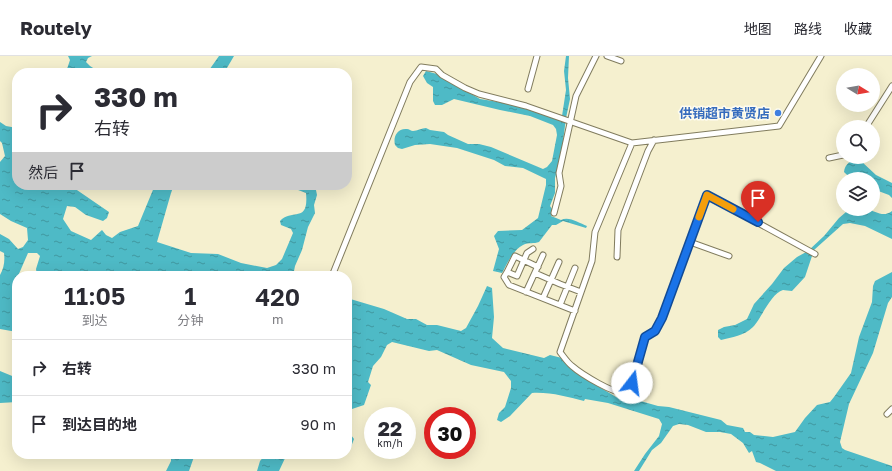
<!DOCTYPE html>
<html lang="zh">
<head>
<meta charset="utf-8">
<style>
  body { margin:0; font-family:"Golos Text","Noto Sans SC",sans-serif; background:#f7f7f7; color:#2b2b33; height:100vh; display:flex; flex-direction:column; font-size:15px; white-space:nowrap }
  * { box-sizing:border-box; margin:0 }
  p { font-size:13px; color:#7c7c81 }
  .icon { flex:none; width:22px; height:22px; fill:none; stroke:currentColor; stroke-width:2; stroke-linecap:round; stroke-linejoin:round }
  .map { position:relative; flex:1; overflow:hidden }
  .details { position:absolute; left:12px; top:215px; width:340px; height:188px; display:flex; flex-direction:column; background:#fff; border-radius:16px; box-shadow:0 4px 16px #0002 }
  .details>* { flex:none }
  .top-card { position:absolute; left:12px; top:12px; width:340px; height:122px; border-radius:16px; box-shadow:0 4px 16px #0002; background:#fff; color:#2b2b33; overflow:hidden }
  .needle { width:26px; rotate:101deg }
  .buttons { position:absolute; left:836px; top:12px; display:grid; gap:8px }
  .buttons a { display:grid; place-items:center; width:44px; height:44px; border-radius:50%; background:#fff; box-shadow:0 4px 16px #0002; font-size:20px }
  .speed { position:absolute; left:364px; top:351px; display:flex; gap:8px; font-size:20px; font-weight:700; text-align:center }
  .speed>* { display:grid; place-content:center; width:52px; height:52px; border-radius:50%; background:#fff; box-shadow:0 4px 16px #0002; line-height:1 }
  .speed small { font-size:10px; font-weight:400 }
  .speed .limit { border:6px solid #d22; background:#fff; color:#111 }
  .pin { position:absolute; display:grid; place-items:center; width:34px; height:34px; color:#fff; margin:-41px -17px; border-radius:50% 50% 50% 0; rotate:-45deg; box-shadow:0 0 4px #0007 }
  .pin .icon { rotate:45deg }
  .me { position:absolute; width:44px; margin:-22px; rotate:15deg; stroke-linejoin:round; filter:drop-shadow(0 0 3px #0008) }
  .turn { display:flex; align-items:center; gap:14px; height:84px; padding:0 16px; font-size:18px }
  .turn .icon { width:52px; height:52px; stroke-width:2.5 }
  .turn b { display:block; font-size:28px; line-height:34px }
  .then { display:flex; align-items:center; height:38px; padding:0 16px; background:#0003; gap:8px; font-size:15px }
  .eta { display:flex; justify-content:space-evenly; align-items:center; height:68px; text-align:center }
  .eta b { font-size:24px; font-weight:600; line-height:28px }
  ul { padding:0; list-style:none }
  li { display:flex; align-items:center; gap:12px; height:56px; padding:0 16px; border-top:1px solid #e1e1e2 }
  li div { flex:1 }
  li b { display:block; font-size:15px }
  li em { font-style:normal }
  header { display:flex; align-items:center; gap:24px; box-sizing:border-box; height:56px; padding:0 20px; background:#fff; border-bottom:1px solid #e1e1e2 }
  header strong { font-size:19px }
  nav { display:flex; gap:22px; margin-inline-start:auto; font-size:14px }
  .map>svg:first-child { display:block }
  .water { fill:url(#water-ripples) }
  .lines { fill:none; stroke-linecap:round; stroke-linejoin:round }
  .minor-casing { stroke:#817c5e; stroke-width:7 }
  .minor { stroke:#fff; stroke-width:5 }
  .route-casing { stroke:#114b97; stroke-width:10 }
  .route { stroke:#1a73e8; stroke-width:7 }
  .slow { stroke:#f59e0b; stroke-width:7 }
  .shop-dot { fill:#3f7fe0; stroke:#fefcef; stroke-width:1.5 }
  .labels { text-anchor:middle; dominant-baseline:central; stroke-width:3; stroke-linejoin:round; paint-order:stroke }
  .shop-label { font-size:13px; font-weight:bold; fill:#366cbe; stroke:#fefcef; text-anchor:end }
</style>
</head>
<body>
<header>
<strong>Routely</strong>
<nav><a>地图</a><a>路线</a><a>收藏</a></nav>
</header>
<div class="map">
<svg width="892" height="415" viewBox="0 0 892 415">
  <defs>
    <pattern id="water-ripples" width="26" height="14" patternUnits="userSpaceOnUse"><rect width="26" height="14" fill="#4ebac6"/><path d="M2 4q2-2 4 0t4 0M15 11q2-2 4 0t4 0" fill="none" stroke="#4197a0"/></pattern>
  </defs>
  <rect width="100%" height="100%" fill="#f5f0cf"/>
  <path class="water" d="M68 0H92L88 2 86 6 90 10 101 17H64L67 13 70 4Z
    M219 0H234L224 17H207Z
    M566 0H569L568 22 570 43 566 62 561 101 555 122V137L550 150 552 153 551 160 561 164C569 160 579 167 587 170L586 172 563 165 556 169H552L539 186C534 188 529 186 523 189 513 194 507 208 502 217L493 215 499 193 494 180 498 175 522 174 538 162 546 129V123L523 112 505 110 494 104 457 92 430 88 415 89 402 93 398 92 395 89C393 81 397 72 407 73 409 73 411 75 413 75 417 75 422 72 426 72L430 74 444 76 448 79 468 88H479L491 91 543 113 547 111 552 105 557 79 556 73 553 69 530 60 500 54 454 43 442 49H435L433 45V31L427 27 423 20 426 15 437 18 480 43 512 48 562 60 566 34 564 15Z
    M0 66 6 70 17 72V129H74V132L109 156 107 162 103 165 86 159 75 151 67 150 63 163 71 175 91 184 102 174 106 179 112 182 120 176 138 170 155 129H174L171 137 157 186 191 197 218 198 241 207 267 212 276 209 282 203 293 177 291 173 281 169 280 165C292 152 309 168 306 137L285 129H315L317 139 314 149 315 157 308 171 302 194 295 210 293 220H93L85 216 78 220H37L36 213 40 200 37 197H28L18 220H17L14 244 15 257 17 258V276L0 273V219C4 212 5 205 4 197L0 195V178L9 183 18 193 23 191 28 184 27 172 11 165 0 158V106L5 100 2 87 0 85Z
    M855 104 861 105 876 119 892 127V142L889 139 873 133V123C860 123 853 126 844 116 845 109 848 106 855 104Z
    M852 153C857 153 862 152 866 153 876 155 883 162 892 155V183L865 170 850 167 843 168 814 194 805 221 792 235C789 235 785 234 783 234 771 237 761 263 753 271 744 280 732 281 721 284L718 281V274L724 271 735 269 747 263 754 248 772 228 784 212 797 201 808 195 824 180 839 162 846 156Z
    M892 216V241L888 247 873 297 849 348 840 386 842 392 845 394 892 410V415H776L760 407 756 406 752 395 749 397 743 387 731 378 720 376H706L688 369 679 368 673 370 661 387 652 394 639 415H634L645 398 659 380 662 368 659 363 608 347 585 343 584 345C567 341 551 336 532 337L510 360 501 366 497 364 499 357 505 351 511 332V325L504 316 471 309 437 294 429 295 392 286 387 289 381 301 373 310 368 326 371 329 364 349 352 353C348 367 345 372 354 383L351 391 347 392V242L384 253 407 263H416L427 269H437L461 275 466 272 478 250 487 230 492 232 494 261 492 282 503 292 544 302 550 299 562 302 570 311 596 329 616 341 637 344 658 350 669 351 721 364 727 369 743 372 745 376H750L754 379 773 381 795 376 805 362 817 349 830 346 834 341 851 317 859 281 872 246 873 230 875 225Z
    M0 315 17 322V346L0 347Z
    M171 398H195L189 415H166L171 405Z
    M266 398H287L279 415H257L260 405Z"/>
  <g class="lines">
    <g class="minor-casing">
      <path id="minor" d="M607 0 621 5
        M528 33 537 0
        M866 71 892 30
        M632 87 595 176 592 205 560 296C564 301 567 306 572 310 580 317 617 341 627 336 633 333 643 290 645 281L655 275 662 262 707 139 815 198
        M829 102 843 99
        M554 157 561 130 559 117 576 40 596 0
        M690 186 729 200
        M533 193 527 197 517 220 507 216 515 200 538 211
        M617 201 618 174 648 95 654 84
        M507 216 504 221 509 229 575 255
        M535 217 560 228 581 236
        M332 220 410 26 421 11 436 13 442 19 465 32 479 38 526 50 632 87 779 70 821 0
        M526 236 543 199
        M543 242 559 206
        M560 249 575 212
        M887 358 892 353"/>
    </g>
    <use href="#minor" class="minor"/>
  </g>
  <g class="lines">
    <g class="route-casing">
      <path id="route" d="M632 327 645 281 655 275 662 262 707 139 758 166"/>
    </g>
    <use href="#route" class="route"/>
    <path class="slow" d="M699 161 707 139 733 153"/>
  </g>
  <circle class="shop-dot" cx="778" cy="57" r="4"/>
  <g class="labels">
    <g class="shop-label">
      <text x="770" y="57">供销超市黄贤店</text>
    </g>
  </g>
</svg>
<div class="buttons">
<a><svg class="needle" viewBox="-14 -14 28 28"><path d="M0-13l5 13h-10z" fill="#e53935"/><path d="M0 13l5-13h-10z" fill="#7c7c81"/></svg></a>
<a><svg class="icon" aria-label="search" viewBox="0 0 24 24"><circle cx="10" cy="10" r="6"/><path d="M15 15l6 6"/></svg></a>
<a><svg class="icon" aria-label="layers" viewBox="0 0 24 24"><path d="M12 4l9 5-9 5-9-5zM3 14l9 5 9-5"/></svg></a>
</div>
<div class="speed"><div>22<small>km/h</small></div><div class="limit">30</div></div>
<div class="pin" style="left:758px;top:166px;background:#d93025"><svg class="icon" aria-label="arrive" viewBox="0 0 24 24"><path d="M6 21V4h12l-3 4 3 4H6"/></svg></div>
<svg class="me" style="left:632px;top:327px" viewBox="-20 -20 40 40"><circle r="19" fill="#fff"/><path d="M0-13L10 11 0 6-10 11z" fill="#1a73e8"/></svg>
<div class="top-card">
<div class="turn"><svg class="icon" aria-label="right" viewBox="0 0 24 24"><path d="M7 20v-9h11M14 6l5 5-5 5"/></svg><div><b>330 m</b>右转</div></div>
<div class="then">然后<svg class="icon" aria-label="arrive" viewBox="0 0 24 24"><path d="M6 21V4h12l-3 4 3 4H6"/></svg></div>
</div>
<section class="details">
<div class="eta">
<div><b>11:05</b><p>到达</p></div>
<div><b>1</b><p>分钟</p></div>
<div><b>420</b><p>m</p></div>
</div>
<ul>
<li><svg class="icon" aria-label="right" viewBox="0 0 24 24"><path d="M7 20v-9h11M14 6l5 5-5 5"/></svg><div><b>右转</b></div><em>330 m</em></li>
<li><svg class="icon" aria-label="arrive" viewBox="0 0 24 24"><path d="M6 21V4h12l-3 4 3 4H6"/></svg><div><b>到达目的地</b></div><em>90 m</em></li>
</ul>
</section>
</div>
</body>
</html>
